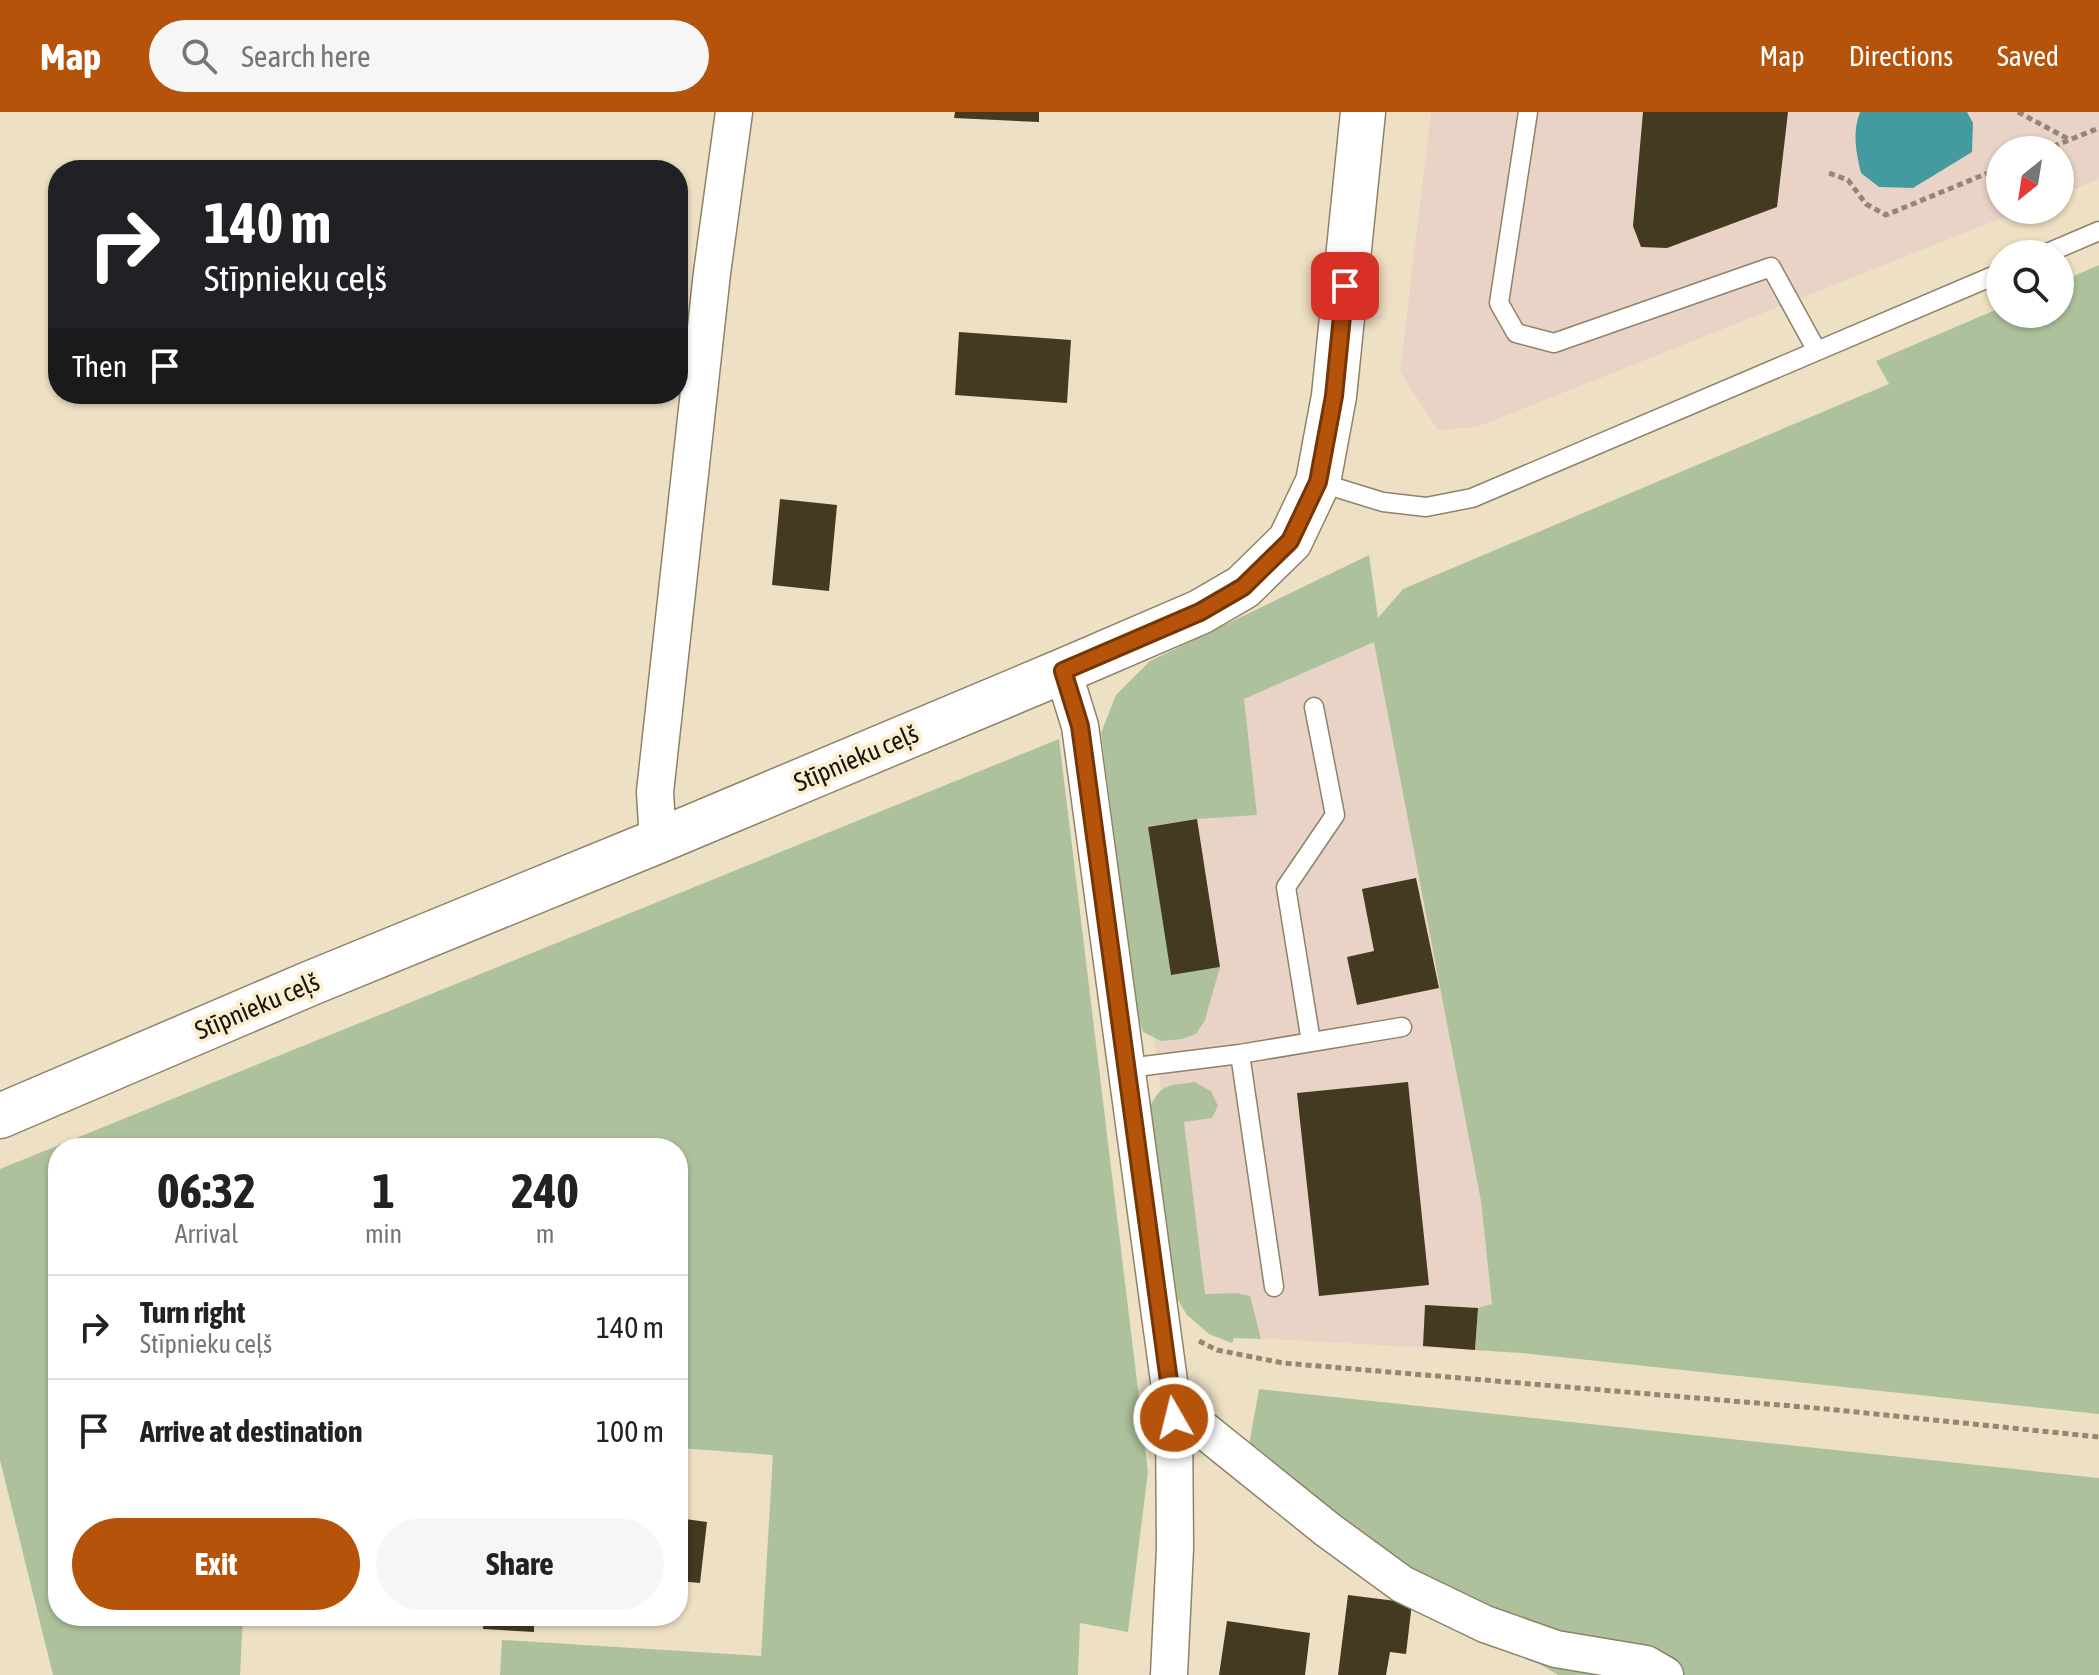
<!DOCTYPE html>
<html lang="en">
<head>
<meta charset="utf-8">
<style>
  body { margin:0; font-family:"Asap Condensed",sans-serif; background:#f6f6f6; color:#222; height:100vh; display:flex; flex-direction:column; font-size:30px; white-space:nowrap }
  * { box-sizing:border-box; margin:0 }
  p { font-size:26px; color:#767676 }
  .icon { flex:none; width:44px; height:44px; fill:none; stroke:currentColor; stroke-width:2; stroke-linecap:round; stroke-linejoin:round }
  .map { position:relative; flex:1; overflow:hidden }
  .panel { position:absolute; left:48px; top:1026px; width:640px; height:488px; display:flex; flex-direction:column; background:#fff; border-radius:32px; box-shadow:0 2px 6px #0004 }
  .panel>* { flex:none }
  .hud { position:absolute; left:48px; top:48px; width:640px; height:244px; border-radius:32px; box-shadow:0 2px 6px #0004; background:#202124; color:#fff; overflow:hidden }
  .needle { width:52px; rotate:210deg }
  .controls { position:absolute; left:1986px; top:24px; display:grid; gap:16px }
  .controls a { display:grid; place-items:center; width:88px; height:88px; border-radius:50%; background:#fff; box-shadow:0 2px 6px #0004; font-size:40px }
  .pin { position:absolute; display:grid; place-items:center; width:68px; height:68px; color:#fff; margin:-34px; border-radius:16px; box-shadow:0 4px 12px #0006 }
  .me { position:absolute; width:88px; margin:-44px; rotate:352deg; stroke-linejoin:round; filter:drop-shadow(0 0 6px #0008) }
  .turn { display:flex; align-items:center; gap:28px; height:168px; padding:0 24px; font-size:36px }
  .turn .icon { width:104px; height:104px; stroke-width:2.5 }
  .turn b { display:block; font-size:56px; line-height:68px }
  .then { display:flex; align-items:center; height:76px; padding:0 24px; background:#0003; gap:16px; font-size:30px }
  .eta { display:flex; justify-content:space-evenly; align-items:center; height:136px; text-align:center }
  .eta b { font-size:48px; font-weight:700; line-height:56px }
  .action { display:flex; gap:16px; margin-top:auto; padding:16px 24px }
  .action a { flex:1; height:92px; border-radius:48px; background:#b45309; color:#fff; font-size:32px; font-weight:700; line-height:92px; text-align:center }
  .action a+a { background:#f6f6f6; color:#222 }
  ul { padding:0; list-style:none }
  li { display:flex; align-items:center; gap:24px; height:104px; padding:0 24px; border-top:2px solid #e0e0e0 }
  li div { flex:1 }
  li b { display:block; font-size:30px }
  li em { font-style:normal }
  header { display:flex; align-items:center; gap:48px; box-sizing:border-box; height:112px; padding:0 40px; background:#b45309; color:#fff }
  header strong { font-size:38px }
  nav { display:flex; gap:44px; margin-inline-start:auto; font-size:28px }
  .search { width:560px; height:72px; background:#f6f6f6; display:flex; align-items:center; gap:20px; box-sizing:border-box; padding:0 28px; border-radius:44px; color:#767676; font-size:30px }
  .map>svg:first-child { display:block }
  .industrial { fill:#e9d3c7 }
  .green { fill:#adc29c }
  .water { fill:#439a9f }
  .building { fill:#443921 }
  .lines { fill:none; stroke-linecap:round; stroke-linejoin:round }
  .service-casing { stroke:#8f8268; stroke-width:21 }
  .minor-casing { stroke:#8f8268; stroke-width:39 }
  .secondary-casing { stroke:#8f8268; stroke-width:47 }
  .path { stroke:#918773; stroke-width:5; stroke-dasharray:6 4; stroke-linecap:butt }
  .service { stroke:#fff; stroke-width:18 }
  .minor { stroke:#fff; stroke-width:36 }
  .secondary { stroke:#fff; stroke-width:44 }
  .route-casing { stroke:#753606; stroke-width:20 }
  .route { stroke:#b45309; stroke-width:14 }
  .labels { text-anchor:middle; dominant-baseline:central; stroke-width:8; stroke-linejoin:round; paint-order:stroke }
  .street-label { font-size:26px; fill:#19140a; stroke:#fbeed1 }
</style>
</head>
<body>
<header>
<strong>Map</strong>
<div class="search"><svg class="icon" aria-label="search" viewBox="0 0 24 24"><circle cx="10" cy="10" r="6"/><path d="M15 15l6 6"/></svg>Search here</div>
<nav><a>Map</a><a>Directions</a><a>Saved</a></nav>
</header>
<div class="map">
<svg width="2099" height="1563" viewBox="0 0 2099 1563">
  <rect width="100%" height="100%" fill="#eee0c4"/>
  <path class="industrial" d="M1431 0H2099V67L2060 83V38H2000V98H2022L1477 315 1438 318 1400 260Z
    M1378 506 1522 1241 1233 1225 1191 1186 1152 915 1127 624Z"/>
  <path class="green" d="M2099 153V1302L1522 1241 1475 1238 1478 1196 1492 1192 1481 1089 1374 530 1244 587 1257 703 1197 707 1148 715 1171 862 1220 855 1205 908 1196 922 1182 927 1161 929 1143 920 1138 904 1101 621 1116 583 1150 549 1369 443 1378 506 1403 477 1889 272 1876 249 2000 196V202H2060V170Z
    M1059 627 1148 1360 1128 1520 1080 1511 1078 1563H500L502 1528 761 1544 773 1343 678 1336V1036H58V1504H243L240 1563H53L0 1348V1057Z
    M1194 970 1211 979 1218 994 1212 1006 1184 1010 1205 1182 1237 1181 1250 1184 1261 1227 1234 1226 1232 1231 1209 1222 1187 1203 1170 1175 1149 997C1161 971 1168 974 1194 970Z
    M1259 1277 2099 1366V1563H1558L1242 1372Z"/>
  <path class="water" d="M1860 0H1967L1973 11 1972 40 1913 76 1879 75 1861 61C1856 40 1852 21 1860 0Z"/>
  <path class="building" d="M955 0H1039V10L954 6Z
    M1643 0H1788L1777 95 1667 136 1641 135 1633 114Z
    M959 220 1071 228 1067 291 955 283Z
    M780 387 837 393 829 479 772 473Z
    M1197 707 1220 855 1171 863 1148 715Z
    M1416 766 1439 876 1357 893 1347 845 1374 839 1362 777Z
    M1408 970 1429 1173 1319 1184 1297 981Z
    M1425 1193 1478 1196 1475 1238 1423 1234Z
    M678 1406 707 1410 700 1471 678 1469Z
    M1348 1483 1412 1491 1406 1542 1390 1540 1386 1563H1338Z
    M303 1504H360L359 1512 303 1506Z
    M484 1504H534V1520L483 1517Z
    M1227 1509 1310 1521 1305 1563H1219Z"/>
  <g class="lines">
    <g class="service-casing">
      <path id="service" d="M1528 0 1499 191 1516 221 1554 231 1771 155 1817 239
        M2045 142 2099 119
        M1318 370 1383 390 1426 395 1472 386 2000 161
        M1311 930 1286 775 1335 703 1314 595
        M1240 942 1274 1175
        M1128 956 1240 942 1402 915"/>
    </g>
    <g class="minor-casing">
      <path id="minor" d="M1063 559 1080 614 1174 1306 1175 1436 1169 1563
        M658 729 655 680 712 161 734 0
        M1174 1306 1205 1319 1328 1418 1402 1472 1485 1512 1556 1537 1646 1552 1665 1563"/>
    </g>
    <g class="secondary-casing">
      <path id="secondary" d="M0 1004 311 871 658 729 1063 559 1200 500 1243 475 1290 429 1318 370 1334 284 1363 0"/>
    </g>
    <path class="path" d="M2018 0 2070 28
      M2044 38 2099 16
      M1829 61 1848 68 1866 92 1886 103 2000 56
      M1199 1229 1217 1238 1283 1251 1827 1297 2099 1325"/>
    <use href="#service" class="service"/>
    <use href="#minor" class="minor"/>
    <use href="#secondary" class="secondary"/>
  </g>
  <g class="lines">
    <g class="route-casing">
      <path id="route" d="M1174 1306 1080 614 1063 559 1200 500 1243 475 1290 429 1318 370 1334 284 1345 174"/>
    </g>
    <use href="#route" class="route"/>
  </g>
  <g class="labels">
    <g class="street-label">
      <text transform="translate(856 646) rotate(-23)">Stīpnieku ceļš</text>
      <text transform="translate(257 894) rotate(-23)">Stīpnieku ceļš</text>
    </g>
  </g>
</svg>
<div class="controls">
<a><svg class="needle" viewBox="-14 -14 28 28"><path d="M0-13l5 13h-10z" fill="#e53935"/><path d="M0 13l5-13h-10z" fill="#767676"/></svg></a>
<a><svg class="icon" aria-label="search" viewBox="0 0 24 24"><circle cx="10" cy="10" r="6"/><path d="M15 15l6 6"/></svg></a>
</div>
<div class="pin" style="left:1345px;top:174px;background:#d93025"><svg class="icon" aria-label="arrive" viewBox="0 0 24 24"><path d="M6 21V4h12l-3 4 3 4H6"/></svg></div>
<svg class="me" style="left:1174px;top:1306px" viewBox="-20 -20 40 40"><circle r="17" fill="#b45309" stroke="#fff" stroke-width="3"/><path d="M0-11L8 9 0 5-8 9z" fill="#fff"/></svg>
<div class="hud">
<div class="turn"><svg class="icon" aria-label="right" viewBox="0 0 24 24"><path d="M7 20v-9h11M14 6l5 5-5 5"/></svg><div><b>140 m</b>Stīpnieku ceļš</div></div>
<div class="then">Then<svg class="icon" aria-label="arrive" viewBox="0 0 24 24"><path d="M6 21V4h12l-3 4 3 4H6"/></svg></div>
</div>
<section class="panel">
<div class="eta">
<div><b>06:32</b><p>Arrival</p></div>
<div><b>1</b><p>min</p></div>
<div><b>240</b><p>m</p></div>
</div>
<ul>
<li><svg class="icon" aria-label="right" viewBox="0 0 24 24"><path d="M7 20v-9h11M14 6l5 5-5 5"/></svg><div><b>Turn right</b><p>Stīpnieku ceļš</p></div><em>140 m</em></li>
<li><svg class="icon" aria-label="arrive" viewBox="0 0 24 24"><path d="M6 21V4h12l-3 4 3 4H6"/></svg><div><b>Arrive at destination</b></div><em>100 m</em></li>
</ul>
<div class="action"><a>Exit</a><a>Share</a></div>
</section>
</div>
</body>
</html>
